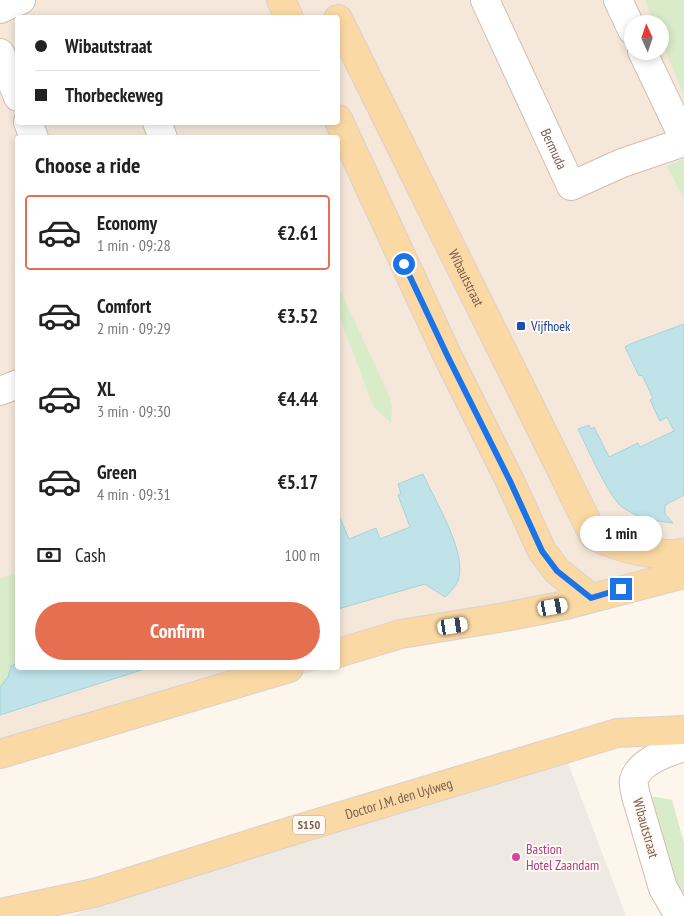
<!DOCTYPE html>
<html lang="en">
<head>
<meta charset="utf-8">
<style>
	:root { --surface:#fff; --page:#f6f6f6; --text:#222; --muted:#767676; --line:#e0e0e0; --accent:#e76f51 }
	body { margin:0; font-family:"PT Sans Narrow",sans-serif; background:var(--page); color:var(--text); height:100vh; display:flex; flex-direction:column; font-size:19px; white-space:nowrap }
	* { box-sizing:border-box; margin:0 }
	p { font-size:16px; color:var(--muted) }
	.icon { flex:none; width:28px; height:28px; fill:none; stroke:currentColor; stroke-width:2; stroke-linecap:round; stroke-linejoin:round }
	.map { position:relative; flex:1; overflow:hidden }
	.panel { position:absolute; left:15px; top:135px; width:325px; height:535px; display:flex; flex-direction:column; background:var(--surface); border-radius:5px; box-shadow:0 2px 8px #0003 }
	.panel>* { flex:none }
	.guide { position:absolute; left:15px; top:15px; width:325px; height:110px; border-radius:5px; box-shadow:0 2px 8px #0003; display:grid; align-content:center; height:110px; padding:0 20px; background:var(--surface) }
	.needle { width:32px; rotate:357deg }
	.controls { position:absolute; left:624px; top:15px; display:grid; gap:10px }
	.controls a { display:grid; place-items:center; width:45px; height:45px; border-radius:50%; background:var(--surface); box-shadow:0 2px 8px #0003; font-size:25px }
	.end { position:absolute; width:22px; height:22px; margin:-11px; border:6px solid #1a73e8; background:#fff; box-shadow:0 0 0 2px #fff }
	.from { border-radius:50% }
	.bubble { position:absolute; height:35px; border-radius:18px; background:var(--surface); box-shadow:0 2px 8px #0003; font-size:16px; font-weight:800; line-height:35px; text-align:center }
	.car { position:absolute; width:15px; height:30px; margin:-15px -8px; border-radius:6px; box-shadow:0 0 4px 1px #0007; background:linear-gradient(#fff 24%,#345 0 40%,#fff 0 76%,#345 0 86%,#fff 0) }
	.guide b { display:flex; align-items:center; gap:18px; height:48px; font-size:19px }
	.guide b+b { border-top:1px solid var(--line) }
	.guide i { width:12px; height:12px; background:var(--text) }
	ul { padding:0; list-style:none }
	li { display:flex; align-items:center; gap:15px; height:75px; margin:0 10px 8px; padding:0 10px; border:2px solid transparent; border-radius:5px }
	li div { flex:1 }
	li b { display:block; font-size:19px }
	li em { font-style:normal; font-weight:800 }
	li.on { border-color:var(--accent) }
	li>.icon { width:45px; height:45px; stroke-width:1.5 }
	h2 { padding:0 20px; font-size:22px; line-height:60px }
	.pay { display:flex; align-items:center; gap:12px; height:55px; padding:0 20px; font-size:19px }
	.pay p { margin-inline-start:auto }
	.primary-button { display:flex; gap:10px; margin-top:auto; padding:10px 20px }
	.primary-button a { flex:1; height:58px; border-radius:30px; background:var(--accent); color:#fff; font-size:20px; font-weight:800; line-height:58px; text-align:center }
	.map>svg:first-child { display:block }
	.residential { fill:#f5e8da; fill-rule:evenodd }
	.industrial { fill:#efe9e4 }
	.green { fill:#d8ecc9 }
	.water { fill:#bfe3e8; stroke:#a5d3da }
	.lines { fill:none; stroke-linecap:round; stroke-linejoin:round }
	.minor-casing { stroke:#d1beb0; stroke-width:30 }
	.major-casing { stroke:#dad1cd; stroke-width:30 }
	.minor { stroke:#fff; stroke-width:28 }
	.major { stroke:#fbd9a5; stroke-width:28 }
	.route { stroke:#1a73e8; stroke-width:6 }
	.transit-dot { fill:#1a4fb4; stroke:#fffaf3; stroke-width:2 }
	.hotel-dot { fill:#d1479c; stroke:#fffaf3; stroke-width:2 }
	.labels { text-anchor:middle; stroke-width:4; stroke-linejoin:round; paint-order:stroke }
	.shield { fill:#fffaf3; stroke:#a28b7f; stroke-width:1 }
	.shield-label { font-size:12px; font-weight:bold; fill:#7a5c4d }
	.street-label { font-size:14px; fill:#7a5c4d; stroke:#fffaf3 }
	.transit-label { font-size:14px; fill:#164399; stroke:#fffaf3; text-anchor:start }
	.hotel-label { font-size:14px; fill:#b23c85; stroke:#fffaf3; text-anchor:start }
</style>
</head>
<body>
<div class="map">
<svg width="684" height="916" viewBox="0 0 684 916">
	<rect width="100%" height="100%" fill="#fdf6ec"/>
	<path class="residential" d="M0,0H684V558L338,664V138H18V668H325L0,768ZM18,18H338V122H18ZM632,24H660V51H632Z"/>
	<path class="industrial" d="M560,742L626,916H71Z"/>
	<g class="green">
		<path d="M645,0H684V96L660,37V24H655Z"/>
		<path d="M684,159V199L667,166Z"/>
		<path d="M338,286L390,397L392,408L391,423L373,406L338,312Z"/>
		<path d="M17,572V663L11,666L8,677L0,687V579Z"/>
		<path d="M645,795L672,800L684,843V902L676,888Z"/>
	</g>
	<g class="water">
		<path d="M684,324V495L665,505V514L673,523C655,521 637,518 622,507C610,499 586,445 578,429L589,425L591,429L594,427L609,457L638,443L640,447L674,431L667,417L660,421L650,400L653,398L642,375L639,376L625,347L630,344Z"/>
		<path d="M423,474C435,501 468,553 458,581C455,587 450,593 445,597L425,584L338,609V519L340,518L349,539L376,528L380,539L410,527L398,495L401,494L398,484Z"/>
		<path d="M17,663L18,668H148L0,715V687L8,677L11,666Z"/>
	</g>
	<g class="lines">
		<defs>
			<g id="minor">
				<path id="s1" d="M485,0L571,186L622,163L684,142"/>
				<path d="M618,0L632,30"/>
				<path d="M0,9L21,0"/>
				<path d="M642,51L684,139"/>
				<path d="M0,53L18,97"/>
				<path d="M28,122L34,138"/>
				<path d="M157,122L163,138"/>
				<path d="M0,391L18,384"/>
				<path d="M679,916L663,888L636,796C635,791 633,784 634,780C639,761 668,752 684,747"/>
			</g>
			<g id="major">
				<path d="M281,0L289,18"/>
				<path id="s2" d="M338,19L594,536C622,549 652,557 684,553"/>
				<path d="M338,119L448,357L510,481L542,551L557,571L591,598"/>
				<path d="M338,653L401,634L505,617L566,605L684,574"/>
				<path d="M0,754L289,668"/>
				<path id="s3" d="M0,913L94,893L298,829L617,733L684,730"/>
			</g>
		</defs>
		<use href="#minor" class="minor-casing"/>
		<use href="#major" class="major-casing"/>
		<use href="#minor" class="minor"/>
		<use href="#major" class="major"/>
	</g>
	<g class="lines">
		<path class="route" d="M404,264L448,357L510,481L542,551L557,571L591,598L621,589"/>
	</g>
	<rect class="transit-dot" x="516" y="321" width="10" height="10" rx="2.5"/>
	<circle class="hotel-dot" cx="516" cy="857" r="5"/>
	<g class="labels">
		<rect class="shield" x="293" y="815.5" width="32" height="19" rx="4"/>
		<g class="shield-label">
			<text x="309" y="829">S150</text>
		</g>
		<g class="street-label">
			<text dy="5" stroke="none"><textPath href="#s1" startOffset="164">Bermuda</textPath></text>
			<text dy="5" stroke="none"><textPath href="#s2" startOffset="289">Wibautstraat</textPath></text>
			<text dy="5" stroke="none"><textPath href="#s3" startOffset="415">Doctor J.M. den Uylweg</textPath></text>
			<text transform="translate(646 828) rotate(74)" y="5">Wibautstraat</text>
		</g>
		<g class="transit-label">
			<text x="531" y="331">Vijfhoek</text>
		</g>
		<g class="hotel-label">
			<text x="526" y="854">Bastion<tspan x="526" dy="16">Hotel Zaandam</tspan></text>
		</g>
	</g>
</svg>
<div class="controls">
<a><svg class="needle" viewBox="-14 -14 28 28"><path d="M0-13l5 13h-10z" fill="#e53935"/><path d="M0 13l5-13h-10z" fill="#767676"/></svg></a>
</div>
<i class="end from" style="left:404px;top:264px"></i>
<i class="end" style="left:621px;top:589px"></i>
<div class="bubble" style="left:580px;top:516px;width:82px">1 min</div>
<i class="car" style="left:553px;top:607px;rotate:80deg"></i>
<i class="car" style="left:453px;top:626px;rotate:81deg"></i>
<div class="guide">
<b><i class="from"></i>Wibautstraat</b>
<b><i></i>Thorbeckeweg</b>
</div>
<section class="panel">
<h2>Choose a ride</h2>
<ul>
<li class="on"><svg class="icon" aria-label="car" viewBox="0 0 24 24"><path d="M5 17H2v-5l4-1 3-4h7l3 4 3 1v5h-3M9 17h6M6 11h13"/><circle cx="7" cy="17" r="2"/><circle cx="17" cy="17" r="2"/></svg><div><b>Economy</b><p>1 min · 09:28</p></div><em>€2.61</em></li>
<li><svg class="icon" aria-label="car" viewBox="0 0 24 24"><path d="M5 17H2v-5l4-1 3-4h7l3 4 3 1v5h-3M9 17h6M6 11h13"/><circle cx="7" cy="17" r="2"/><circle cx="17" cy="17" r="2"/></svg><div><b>Comfort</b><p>2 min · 09:29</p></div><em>€3.52</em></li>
<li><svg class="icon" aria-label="car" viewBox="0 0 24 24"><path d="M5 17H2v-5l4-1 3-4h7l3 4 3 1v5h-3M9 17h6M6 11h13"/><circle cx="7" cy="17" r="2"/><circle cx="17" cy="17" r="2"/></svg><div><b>XL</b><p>3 min · 09:30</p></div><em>€4.44</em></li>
<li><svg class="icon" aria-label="car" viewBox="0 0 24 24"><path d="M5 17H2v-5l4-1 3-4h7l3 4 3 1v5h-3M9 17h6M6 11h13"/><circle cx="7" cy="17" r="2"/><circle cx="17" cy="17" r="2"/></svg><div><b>Green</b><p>4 min · 09:31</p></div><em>€5.17</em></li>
</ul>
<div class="pay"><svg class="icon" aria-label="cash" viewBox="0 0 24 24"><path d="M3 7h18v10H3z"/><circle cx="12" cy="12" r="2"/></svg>Cash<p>100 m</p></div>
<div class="primary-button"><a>Confirm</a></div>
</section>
</div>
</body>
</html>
